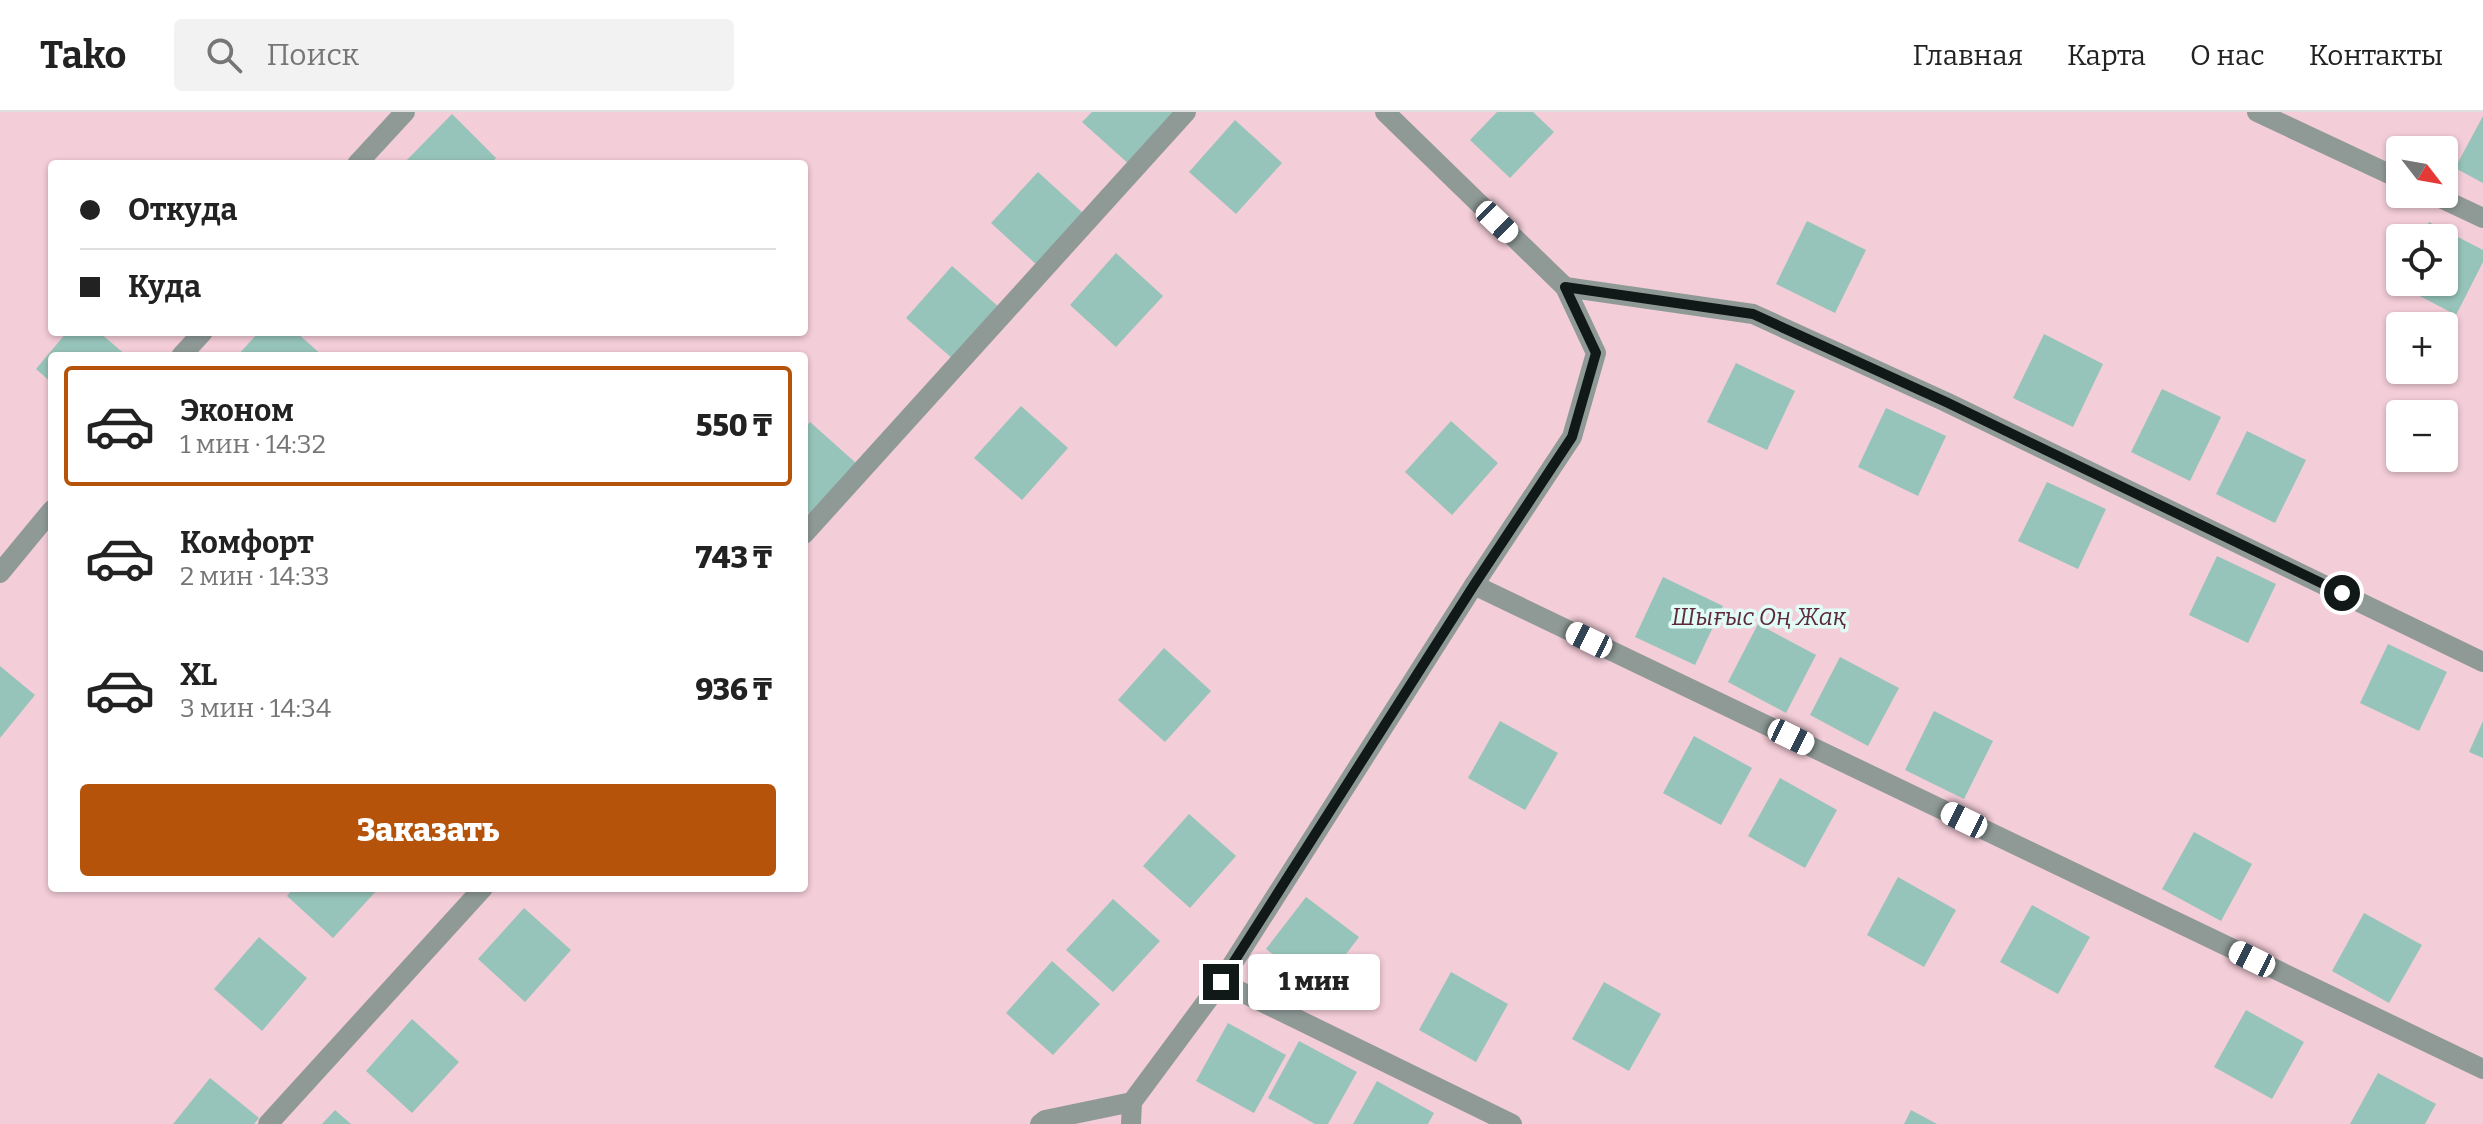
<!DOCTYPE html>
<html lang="ru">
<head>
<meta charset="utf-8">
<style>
	:root { --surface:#fff; --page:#f2f2f2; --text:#222; --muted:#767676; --line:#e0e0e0; --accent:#b45309 }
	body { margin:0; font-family:Bitter,serif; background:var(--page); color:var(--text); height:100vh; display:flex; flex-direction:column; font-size:30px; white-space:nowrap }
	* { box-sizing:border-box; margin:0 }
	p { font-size:26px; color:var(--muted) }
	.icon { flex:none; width:44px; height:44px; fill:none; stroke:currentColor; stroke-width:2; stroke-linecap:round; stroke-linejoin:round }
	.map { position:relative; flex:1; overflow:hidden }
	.sheet { position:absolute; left:48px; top:240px; width:760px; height:540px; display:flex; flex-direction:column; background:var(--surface); border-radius:8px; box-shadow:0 2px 6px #0004 }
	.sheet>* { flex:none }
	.hud { position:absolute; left:48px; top:48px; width:760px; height:176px; border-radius:8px; box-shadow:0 2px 6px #0004; display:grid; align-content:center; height:176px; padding:0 32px; background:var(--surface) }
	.needle { width:52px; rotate:121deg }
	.controls { position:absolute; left:2386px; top:24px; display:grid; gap:16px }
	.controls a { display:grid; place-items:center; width:72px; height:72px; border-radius:8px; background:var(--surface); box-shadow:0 2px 6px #0004; font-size:40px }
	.end { position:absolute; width:36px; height:36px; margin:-18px; border:10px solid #101917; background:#fff; box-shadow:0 0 0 4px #fff }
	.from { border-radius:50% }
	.bubble { position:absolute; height:56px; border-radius:8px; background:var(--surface); box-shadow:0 2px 6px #0004; font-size:26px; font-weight:800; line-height:56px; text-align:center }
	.car { position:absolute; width:24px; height:48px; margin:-24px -12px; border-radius:10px; box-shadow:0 0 6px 2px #0007; background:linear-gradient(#fff 24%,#345 0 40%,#fff 0 76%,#345 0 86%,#fff 0) }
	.hud b { display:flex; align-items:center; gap:28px; height:76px; font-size:30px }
	.hud b+b { border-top:2px solid var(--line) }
	.hud i { width:20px; height:20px; background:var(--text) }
	ul { padding:14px 0 0; list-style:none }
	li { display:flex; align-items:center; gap:24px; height:120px; margin:0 16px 12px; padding:0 16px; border:4px solid transparent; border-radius:8px }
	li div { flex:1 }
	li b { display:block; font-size:30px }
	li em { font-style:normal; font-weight:800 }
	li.active { border-color:var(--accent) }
	li>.icon { width:72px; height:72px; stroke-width:1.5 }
	.primary-button { display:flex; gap:16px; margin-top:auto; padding:16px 32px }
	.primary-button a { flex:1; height:92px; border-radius:8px; background:var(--accent); color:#fff; font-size:32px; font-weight:800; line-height:92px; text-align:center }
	header { display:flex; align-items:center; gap:48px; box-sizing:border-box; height:112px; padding:0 40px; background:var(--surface); border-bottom:2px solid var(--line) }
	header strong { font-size:38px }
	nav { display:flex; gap:44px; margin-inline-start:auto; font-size:28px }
	.search { width:560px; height:72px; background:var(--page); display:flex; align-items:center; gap:20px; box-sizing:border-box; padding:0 28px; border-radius:8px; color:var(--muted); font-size:30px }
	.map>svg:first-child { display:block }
	.green { fill:#f3cdd8; fill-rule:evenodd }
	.building { fill:#97c4ba }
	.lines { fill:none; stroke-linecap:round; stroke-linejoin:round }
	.lane { stroke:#8f9a97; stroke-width:20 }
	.street { stroke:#8f9a97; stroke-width:20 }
	.route { stroke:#101917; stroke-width:10 }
	.labels { text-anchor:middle; stroke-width:7; stroke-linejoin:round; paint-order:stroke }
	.park-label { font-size:24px; font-style:italic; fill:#5d293c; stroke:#e1fbf5 }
</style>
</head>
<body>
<header>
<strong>Tako</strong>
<div class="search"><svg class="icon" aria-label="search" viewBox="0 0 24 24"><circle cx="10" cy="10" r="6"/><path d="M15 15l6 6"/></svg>Поиск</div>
<nav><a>Главная</a><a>Карта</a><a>О нас</a><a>Контакты</a></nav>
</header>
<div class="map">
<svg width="2483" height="1012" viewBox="0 0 2483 1012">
	<rect width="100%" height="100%" fill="#d4ede8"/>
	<path class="green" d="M0,0H2483V1012H0ZM2400,38H2444V82H2400ZM52,52H804V220H52ZM2400,126H2444V170H2400ZM2400,214H2444V258H2400ZM52,244H804V776H52ZM2400,302H2444V346H2400Z"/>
	<g class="building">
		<path d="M1092,0H1177L1130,53L1082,10Z"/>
		<path d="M1497,0H1533L1554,20L1510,66L1470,28Z"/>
		<path d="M452,2L496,46L491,52H403Z"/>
		<path d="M2483,4V71L2455,56Z"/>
		<path d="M1235,8L1282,51L1236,102L1189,60Z"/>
		<path d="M1038,60L1084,102L1038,154L991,111Z"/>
		<path d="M1807,109L1866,138L1835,201L1776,172Z"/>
		<path d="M2429,110L2483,138V150L2456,203L2397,172L2399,170H2444V126H2421Z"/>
		<path d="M1116,141L1163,184L1116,235L1070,193Z"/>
		<path d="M952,154L1000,196L953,247L906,206Z"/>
		<path d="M67,220H99L127,244H52V271L36,257Z"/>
		<path d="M259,220H296L323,244H237Z"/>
		<path d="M2044,222L2103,252L2073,315L2013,286Z"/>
		<path d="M1736,251L1795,279L1767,338L1707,310Z"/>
		<path d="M2162,277L2221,305L2190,369L2131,340Z"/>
		<path d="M1021,294L1068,336L1022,388L974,346Z"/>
		<path d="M1886,296L1946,324L1918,384L1858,355Z"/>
		<path d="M1451,309L1498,351L1452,403L1405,360Z"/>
		<path d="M810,310L857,352L811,404L804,397V317Z"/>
		<path d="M2247,319L2306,348L2275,411L2216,382Z"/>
		<path d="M2047,370L2106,397L2078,457L2018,429Z"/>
		<path d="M2217,444L2276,472L2248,531L2189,503Z"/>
		<path d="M1663,465L1723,494L1695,553L1635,525Z"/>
		<path d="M1758,512L1816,543L1786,601L1728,570Z"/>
		<path d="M2388,532L2447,560L2419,619L2360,591Z"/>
		<path d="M1164,536L1211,579L1165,630L1118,588Z"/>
		<path d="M1840,545L1899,576L1868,634L1810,603Z"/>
		<path d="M0,554L35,583L0,626Z"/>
		<path d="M1934,599L1993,629L1964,687L1905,658Z"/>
		<path d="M1500,609L1558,641L1525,698L1468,666Z"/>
		<path d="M2483,609V646L2469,640Z"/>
		<path d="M1694,624L1752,656L1721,713L1663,681Z"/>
		<path d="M1780,666L1837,698L1805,756L1748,724Z"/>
		<path d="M1189,702L1236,744L1190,796L1143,754Z"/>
		<path d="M2194,720L2252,752L2221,809L2162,777Z"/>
		<path d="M1898,765L1956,798L1924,855L1867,823Z"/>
		<path d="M294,776H379L333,826L287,784Z"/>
		<path d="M1306,785L1359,825L1319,878L1266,837Z"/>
		<path d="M1113,787L1160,829L1113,880L1066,838Z"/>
		<path d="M2032,793L2090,825L2058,882L2000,850Z"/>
		<path d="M524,796L571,838L525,890L478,847Z"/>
		<path d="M2364,801L2422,833L2389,891L2332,859Z"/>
		<path d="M259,825L307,866L262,919L214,877Z"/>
		<path d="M1052,849L1100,892L1053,943L1006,901Z"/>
		<path d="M1451,860L1508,892L1476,950L1419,918Z"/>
		<path d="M1604,870L1661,902L1629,959L1572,927Z"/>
		<path d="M2246,898L2304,930L2272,987L2214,955Z"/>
		<path d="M412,907L459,950L412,1001L366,959Z"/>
		<path d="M1228,911L1286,943L1254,1001L1196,969Z"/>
		<path d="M1299,929L1357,960L1328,1012H1315L1268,986Z"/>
		<path d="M2378,961L2436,992L2425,1012H2350Z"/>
		<path d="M210,966L259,1006L254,1012H173Z"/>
		<path d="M1377,969L1434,1001L1428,1012H1353Z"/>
		<path d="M335,998L351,1012H322Z"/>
		<path d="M1911,998L1937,1012H1904Z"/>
	</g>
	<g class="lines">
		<g class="lane">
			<path d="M2257,0L2400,67"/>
			<path d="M2432,82L2483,106"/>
			<path d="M1565,175L1753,202L1946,290L2483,550"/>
			<path d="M804,422L1186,0"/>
			<path d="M1474,473L2483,957"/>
			<path d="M1221,870L1512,1012"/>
			<path d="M268,1012L483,776"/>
			<path d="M1040,1012L1045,1008L1132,990"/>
			<path d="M1131,1012L1132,990L1221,870L1474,473L1572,325L1596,241L1565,175L1385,0"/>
		</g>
		<g class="street">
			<path d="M357,52L405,0"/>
			<path d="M181,244L203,220"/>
			<path d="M0,461L52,398"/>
		</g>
	</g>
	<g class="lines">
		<path class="route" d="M1221,870L1474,473L1572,325L1596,241L1565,175L1753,202L1946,290L2342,481"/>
	</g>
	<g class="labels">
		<g class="park-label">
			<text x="1759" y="513">Шығыс Оң Жақ</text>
		</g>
	</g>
</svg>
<div class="controls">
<a><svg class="needle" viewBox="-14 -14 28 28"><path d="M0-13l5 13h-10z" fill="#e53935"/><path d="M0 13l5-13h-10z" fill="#767676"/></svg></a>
<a><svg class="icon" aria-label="locate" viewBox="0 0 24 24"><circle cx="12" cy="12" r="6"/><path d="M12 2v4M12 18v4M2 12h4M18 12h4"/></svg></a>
<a>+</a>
<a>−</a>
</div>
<i class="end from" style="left:2342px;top:481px"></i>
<i class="end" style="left:1221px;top:870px"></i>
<div class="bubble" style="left:1248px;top:842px;width:132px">1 мин</div>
<i class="car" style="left:1497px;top:110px;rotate:134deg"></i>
<i class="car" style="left:1589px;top:528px;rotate:296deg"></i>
<i class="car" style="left:1791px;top:625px;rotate:116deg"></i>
<i class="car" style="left:1964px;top:708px;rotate:296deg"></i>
<i class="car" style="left:2252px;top:847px;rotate:296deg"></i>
<div class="hud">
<b><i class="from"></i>Откуда</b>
<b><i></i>Куда</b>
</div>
<section class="sheet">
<ul>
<li class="active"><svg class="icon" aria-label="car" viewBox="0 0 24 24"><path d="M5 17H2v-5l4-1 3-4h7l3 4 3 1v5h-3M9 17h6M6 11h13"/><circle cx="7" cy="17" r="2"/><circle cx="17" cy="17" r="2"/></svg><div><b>Эконом</b><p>1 мин · 14:32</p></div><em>550 ₸</em></li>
<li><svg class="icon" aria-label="car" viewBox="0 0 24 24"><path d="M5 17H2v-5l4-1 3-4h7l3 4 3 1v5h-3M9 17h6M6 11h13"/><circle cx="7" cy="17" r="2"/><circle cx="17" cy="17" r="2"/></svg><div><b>Комфорт</b><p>2 мин · 14:33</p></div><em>743 ₸</em></li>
<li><svg class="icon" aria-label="car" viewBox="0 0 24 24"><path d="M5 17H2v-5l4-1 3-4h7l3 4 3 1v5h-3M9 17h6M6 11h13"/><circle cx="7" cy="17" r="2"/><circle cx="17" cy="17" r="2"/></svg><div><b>XL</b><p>3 мин · 14:34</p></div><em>936 ₸</em></li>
</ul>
<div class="primary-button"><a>Заказать</a></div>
</section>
</div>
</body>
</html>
